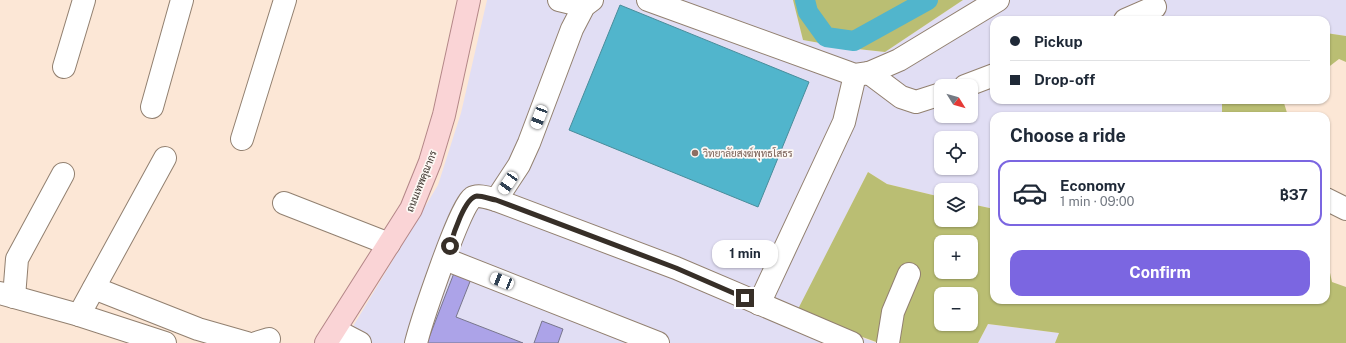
<!DOCTYPE html>
<html lang="en">
<head>
<meta charset="utf-8">
<style>
	:root { --surface:#fff; --page:#f2f2f3; --text:#1f2937; --muted:#747a83; --line:#e0e1e3; --accent:#7b66e1 }
	body { margin:0; font-family:"Public Sans",Sarabun,sans-serif; background:var(--page); color:var(--text); height:100vh; display:flex; flex-direction:column; font-size:15px; white-space:nowrap }
	* { box-sizing:border-box; margin:0 }
	p { font-size:13px; color:var(--muted) }
	.icon { flex:none; width:22px; height:22px; fill:none; stroke:currentColor; stroke-width:2; stroke-linecap:round; stroke-linejoin:round }
	.map { position:relative; flex:1; overflow:hidden }
	.drawer { position:absolute; left:990px; top:112px; width:340px; height:192px; display:flex; flex-direction:column; background:var(--surface); border-radius:12px; box-shadow:0 1px 3px #0004 }
	.drawer>* { flex:none }
	.hud { position:absolute; left:990px; top:16px; width:340px; height:88px; border-radius:12px; box-shadow:0 1px 3px #0004; display:grid; align-content:center; height:88px; padding:0 20px; background:var(--surface) }
	.needle { width:26px; rotate:127deg }
	.buttons { position:absolute; left:934px; top:79px; display:grid; gap:8px }
	.buttons a { display:grid; place-items:center; width:44px; height:44px; border-radius:8px; background:var(--surface); box-shadow:0 1px 3px #0004; font-size:20px }
	.end { position:absolute; width:18px; height:18px; margin:-9px; border:5px solid #372f28; background:#fff; box-shadow:0 0 0 2px #fff }
	.from { border-radius:50% }
	.bubble { position:absolute; height:28px; border-radius:12px; background:var(--surface); box-shadow:0 1px 3px #0004; font-size:13px; font-weight:700; line-height:28px; text-align:center }
	.car { position:absolute; width:12px; height:24px; margin:-12px -6px; border-radius:5px; box-shadow:0 0 3px 1px #0007; background:linear-gradient(#fff 24%,#345 0 40%,#fff 0 76%,#345 0 86%,#fff 0) }
	.hud b { display:flex; align-items:center; gap:14px; height:38px; font-size:15px }
	.hud b+b { border-top:1px solid var(--line) }
	.hud i { width:10px; height:10px; background:var(--text) }
	ul { padding:0; list-style:none }
	li { display:flex; align-items:center; gap:12px; height:66px; margin:0 8px 6px; padding:0 12px; border:2px solid transparent; border-radius:12px }
	li div { flex:1 }
	li b { display:block; font-size:15px }
	li em { font-style:normal; font-weight:700 }
	li.selected { border-color:var(--accent) }
	li>.icon { width:36px; height:36px; stroke-width:1.5 }
	h2 { padding:0 20px; font-size:18px; line-height:48px }
	.cta { display:flex; gap:8px; margin-top:auto; padding:8px 20px }
	.cta a { flex:1; height:46px; border-radius:12px; background:var(--accent); color:#fff; font-size:16px; font-weight:700; line-height:46px; text-align:center }
	.map>svg:first-child { display:block }
	.education { fill:#e1def4; fill-rule:evenodd }
	.green { fill:#babe73; fill-rule:evenodd }
	.water { fill:#51b5cc; stroke:#498d9b }
	.lines { fill:none; stroke-linecap:round; stroke-linejoin:round }
	.canal { stroke:#51b5cc; stroke-width:20 }
	.building { fill:#aca3e8; stroke:#78768c }
	.minor-casing { stroke:#928070; stroke-width:24 }
	.major-casing { stroke:#b48788; stroke-width:24 }
	.minor { stroke:#fff; stroke-width:22 }
	.major { stroke:#fad4d6; stroke-width:22 }
	.route { stroke:#372f28; stroke-width:5 }
	.education-dot { fill:#8d6e63; stroke:#fcf8f4; stroke-width:1.5 }
	.labels { text-anchor:middle; stroke-width:3.5; stroke-linejoin:round; paint-order:stroke }
	.education-label { font-size:10px; fill:#785e54; stroke:#fcf8f4; text-anchor:start }
	.street-label { font-size:10px; fill:#372f28; stroke:#fcf8f4 }
</style>
</head>
<body>
<div class="map">
<svg width="1346" height="343" viewBox="0 0 1346 343">
	<rect width="100%" height="100%" fill="#fce7d6"/>
	<g class="education">
		<path d="M487,0H793L803,40L848,48L885,52L963,0H1346V36L1326,33V20H1241L1222,17V20H994V100H1222V116H994V209L971,204V190H941V197L887,184L868,172L796,314L877,343H343L438,185L461,113ZM941,86H971V116H941ZM941,138H971V168H941Z"/>
		<path d="M988,324L1059,333L1055,343H978Z"/>
	</g>
	<g class="green">
		<path d="M793,0H963L885,52L848,48L803,40Z"/>
		<path d="M1326,33L1346,36V62L1339,59L1326,69Z"/>
		<path d="M1222,100H1288L1284,103L1288,116H1222Z"/>
		<path d="M868,172L887,184L941,197V220H971V204L994,209V300H1326V254L1332,282L1346,287V343H1055L1059,333L988,324L978,343H879L796,313ZM941,242H971V272H941ZM941,294H971V324H941Z"/>
	</g>
	<path class="water" d="M620,5L809,82L758,207L569,130Z"/>
	<g class="lines">
		<path class="canal" d="M805,0L808,12L826,37L854,41L928,0"/>
	</g>
	<g class="building">
		<path d="M454,273L471,279L456,317L523,343H427Z"/>
		<path d="M542,321L563,329L558,343H534Z"/>
	</g>
	<g class="lines">
		<defs>
			<g id="minor">
				<path d="M559,0L584,6"/>
				<path d="M648,0L855,75L869,73L899,60L998,0"/>
				<path d="M1125,20L1155,7"/>
				<path d="M64,67L84,0"/>
				<path d="M869,73L901,97L916,102L941,94"/>
				<path d="M965,86L994,75"/>
				<path d="M152,107L182,0"/>
				<path d="M242,139L285,0"/>
				<path d="M1326,199L1346,209"/>
				<path d="M496,200L676,268L852,343"/>
				<path d="M284,203L389,244"/>
				<path d="M445,259L658,343"/>
				<path d="M94,288L198,329L247,343"/>
				<path d="M0,293L79,315L165,343"/>
				<path d="M14,297L17,259L63,174"/>
				<path d="M759,304L844,122L855,75"/>
				<path d="M79,315L165,158"/>
				<path d="M335,330L360,343"/>
				<path d="M256,343L269,339"/>
				<path d="M416,343C421,323 460,205 472,198C478,194 489,198 496,200L519,165L529,143L572,29L584,6L592,0"/>
				<path d="M888,343L893,312L909,274"/>
			</g>
			<path id="major" d="M326,343L411,209L430,162L444,115L469,0"/>
		</defs>
		<use href="#minor" class="minor-casing"/>
		<use href="#major" class="major-casing"/>
		<use href="#minor" class="minor"/>
		<use href="#major" class="major"/>
	</g>
	<g class="lines">
		<path class="route" d="M450,246C453,235 465,197 477,196C483,196 490,199 496,200L676,268L745,298"/>
	</g>
	<circle class="education-dot" cx="695" cy="153" r="4"/>
	<g class="labels">
		<g class="education-label">
			<text x="703" y="157">วิทยาลัยสงฆ์พุทธโสธร</text>
		</g>
		<g class="street-label">
			<text transform="translate(421 181) rotate(-68)" y="4">ถนนเทพคุณากร</text>
		</g>
	</g>
</svg>
<div class="buttons">
<a><svg class="needle" viewBox="-14 -14 28 28"><path d="M0-13l5 13h-10z" fill="#e53935"/><path d="M0 13l5-13h-10z" fill="#747a83"/></svg></a>
<a><svg class="icon" aria-label="locate" viewBox="0 0 24 24"><circle cx="12" cy="12" r="6"/><path d="M12 2v4M12 18v4M2 12h4M18 12h4"/></svg></a>
<a><svg class="icon" aria-label="layers" viewBox="0 0 24 24"><path d="M12 4l9 5-9 5-9-5zM3 14l9 5 9-5"/></svg></a>
<a>+</a>
<a>−</a>
</div>
<i class="end from" style="left:450px;top:246px"></i>
<i class="end" style="left:745px;top:298px"></i>
<div class="bubble" style="left:712px;top:240px;width:66px">1 min</div>
<i class="car" style="left:539px;top:117px;rotate:201deg"></i>
<i class="car" style="left:508px;top:183px;rotate:214deg"></i>
<i class="car" style="left:502px;top:281px;rotate:292deg"></i>
<div class="hud">
<b><i class="from"></i>Pickup</b>
<b><i></i>Drop-off</b>
</div>
<section class="drawer">
<h2>Choose a ride</h2>
<ul>
<li class="selected"><svg class="icon" aria-label="car" viewBox="0 0 24 24"><path d="M5 17H2v-5l4-1 3-4h7l3 4 3 1v5h-3M9 17h6M6 11h13"/><circle cx="7" cy="17" r="2"/><circle cx="17" cy="17" r="2"/></svg><div><b>Economy</b><p>1 min · 09:00</p></div><em>฿37</em></li>
</ul>
<div class="cta"><a>Confirm</a></div>
</section>
</div>
</body>
</html>
